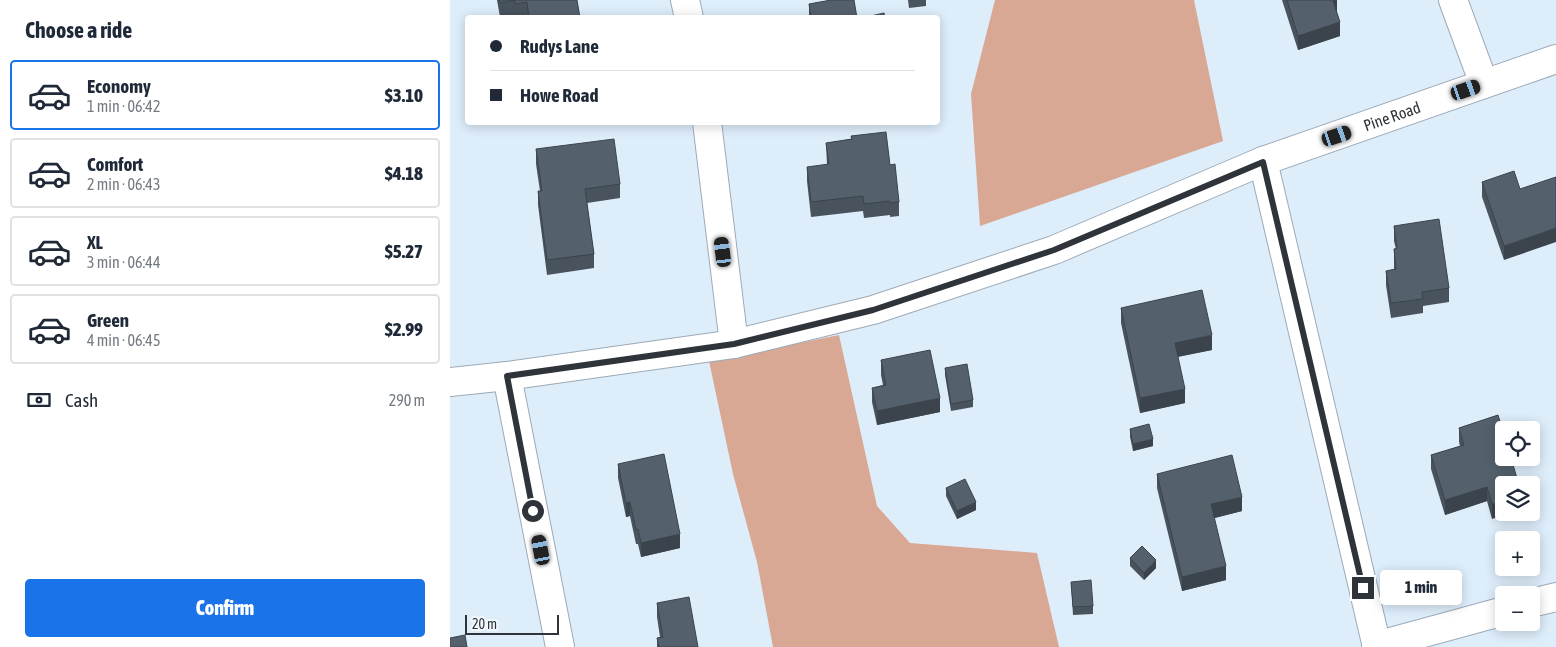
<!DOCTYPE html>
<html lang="en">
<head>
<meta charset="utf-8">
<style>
	:root { --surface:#fff; --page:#f2f2f3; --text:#1f2937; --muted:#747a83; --line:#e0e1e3; --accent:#1a73e8 }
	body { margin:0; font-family:"Asap Condensed",sans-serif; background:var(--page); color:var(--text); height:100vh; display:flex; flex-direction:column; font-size:19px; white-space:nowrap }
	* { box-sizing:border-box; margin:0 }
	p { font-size:16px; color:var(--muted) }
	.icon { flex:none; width:28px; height:28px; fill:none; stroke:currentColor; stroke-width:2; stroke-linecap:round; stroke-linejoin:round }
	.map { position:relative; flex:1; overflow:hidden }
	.sheet { display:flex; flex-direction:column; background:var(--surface); width:450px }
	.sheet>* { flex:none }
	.hud { position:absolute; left:15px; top:15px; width:475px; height:110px; border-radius:5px; box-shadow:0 2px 12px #0003; display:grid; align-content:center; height:110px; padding:0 25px; background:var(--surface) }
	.tools { position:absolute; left:1045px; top:421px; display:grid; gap:10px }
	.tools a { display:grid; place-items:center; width:45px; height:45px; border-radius:5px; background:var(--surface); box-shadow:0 2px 12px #0003; font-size:25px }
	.scale { position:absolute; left:15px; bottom:12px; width:94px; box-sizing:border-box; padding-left:5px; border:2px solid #2e3439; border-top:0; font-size:14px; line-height:18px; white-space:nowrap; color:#2e3439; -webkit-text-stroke:4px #f2f8fe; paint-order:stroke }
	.end { position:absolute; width:22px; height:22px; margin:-11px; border:6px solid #2e3439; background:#fff; box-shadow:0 0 0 2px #fff }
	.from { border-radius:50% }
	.bubble { position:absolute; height:35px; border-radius:5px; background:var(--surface); box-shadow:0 2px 12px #0003; font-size:16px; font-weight:800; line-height:35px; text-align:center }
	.car { position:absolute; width:15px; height:30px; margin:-15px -8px; border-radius:6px; box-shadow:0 0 4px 1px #0007; background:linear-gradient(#222 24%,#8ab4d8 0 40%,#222 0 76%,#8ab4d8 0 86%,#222 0) }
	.hud b { display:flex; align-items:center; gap:18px; height:48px; font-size:19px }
	.hud b+b { border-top:1px solid var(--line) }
	.hud i { width:12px; height:12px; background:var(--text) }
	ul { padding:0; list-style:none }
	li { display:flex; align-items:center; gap:15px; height:70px; margin:0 10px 8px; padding:0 15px; border:2px solid var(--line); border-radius:5px }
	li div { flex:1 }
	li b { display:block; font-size:19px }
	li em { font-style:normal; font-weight:800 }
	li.on { border-color:var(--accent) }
	li>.icon { width:45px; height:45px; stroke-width:1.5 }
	h2 { padding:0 25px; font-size:22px; line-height:60px }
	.pay { display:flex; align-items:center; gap:12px; height:55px; padding:0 25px; font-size:19px }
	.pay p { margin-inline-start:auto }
	.button { display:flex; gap:10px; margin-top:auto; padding:10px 25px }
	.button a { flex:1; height:58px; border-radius:5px; background:var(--accent); color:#fff; font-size:20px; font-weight:800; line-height:58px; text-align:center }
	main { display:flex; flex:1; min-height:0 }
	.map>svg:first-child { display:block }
	.forest { fill:#d8a895 }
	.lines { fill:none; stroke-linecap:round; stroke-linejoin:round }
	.street-casing { stroke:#9caab8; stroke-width:30 }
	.street { stroke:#fff; stroke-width:28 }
	.wall { fill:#48535e }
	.shaded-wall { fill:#3b444c }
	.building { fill:#54616d; stroke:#3b444c }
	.route { stroke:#2e3439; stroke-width:6 }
	.labels { text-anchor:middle; stroke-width:5; stroke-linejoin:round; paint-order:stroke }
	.street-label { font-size:16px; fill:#2e3439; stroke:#f2f8fe }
</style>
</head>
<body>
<main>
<section class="sheet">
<h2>Choose a ride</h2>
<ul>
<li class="on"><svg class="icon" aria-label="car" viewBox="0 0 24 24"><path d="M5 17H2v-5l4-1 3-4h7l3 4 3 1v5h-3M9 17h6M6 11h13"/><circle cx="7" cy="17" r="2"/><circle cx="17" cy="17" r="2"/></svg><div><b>Economy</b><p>1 min · 06:42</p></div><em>$3.10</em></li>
<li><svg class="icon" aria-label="car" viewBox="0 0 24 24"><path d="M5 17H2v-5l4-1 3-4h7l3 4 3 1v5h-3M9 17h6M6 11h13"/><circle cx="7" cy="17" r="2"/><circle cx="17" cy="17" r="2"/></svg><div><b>Comfort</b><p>2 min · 06:43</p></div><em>$4.18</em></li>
<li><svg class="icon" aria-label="car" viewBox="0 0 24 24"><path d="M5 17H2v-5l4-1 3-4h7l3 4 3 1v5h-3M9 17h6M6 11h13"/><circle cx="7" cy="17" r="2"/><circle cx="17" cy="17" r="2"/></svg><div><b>XL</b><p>3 min · 06:44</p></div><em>$5.27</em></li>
<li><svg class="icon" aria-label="car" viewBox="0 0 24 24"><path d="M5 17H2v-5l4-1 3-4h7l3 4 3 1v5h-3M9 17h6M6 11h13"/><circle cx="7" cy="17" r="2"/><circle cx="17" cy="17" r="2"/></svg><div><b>Green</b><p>4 min · 06:45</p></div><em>$2.99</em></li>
</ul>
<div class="pay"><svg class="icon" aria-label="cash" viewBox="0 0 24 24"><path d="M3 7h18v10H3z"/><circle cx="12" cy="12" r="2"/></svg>Cash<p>290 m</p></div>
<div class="button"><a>Confirm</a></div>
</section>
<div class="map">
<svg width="1106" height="647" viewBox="0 0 1106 647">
	<rect width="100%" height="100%" fill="#ddedfa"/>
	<g class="forest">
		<path d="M545,0H744L773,141L530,226L521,94Z"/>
		<path d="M389,335L427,506L460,543L587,553L609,647H323L307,562L283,474L259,361Z"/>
	</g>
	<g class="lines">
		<defs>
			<g id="street">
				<path d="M235,0L239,18"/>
				<path d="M1003,0L1034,84"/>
				<path d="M257,122L284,344"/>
				<path d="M813,161L927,647"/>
				<path d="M57,376L110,647"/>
				<path id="s1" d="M0,382L57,376L284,344L423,310L604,250L813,161L1106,59"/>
				<path d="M1081,603L1106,597"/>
				<path d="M926,646L1054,611"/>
			</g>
		</defs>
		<use href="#street" class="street-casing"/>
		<use href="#street" class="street"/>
	</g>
	<g class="wall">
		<path d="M47,0H127L130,18H77V16L65,18V15L50,17Z"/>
		<path d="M458,0H476V6L459,8Z"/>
		<path d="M832,0H887V13L890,36L848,50Z"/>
		<path d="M359,4L407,18H359Z"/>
		<path d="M401,136L440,165L449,202V216L440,217V215L414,218L413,211L361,217L357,181V167L377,165L376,143L401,139Z"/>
		<path d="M86,149L170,184V198L137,203L144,254V268L97,275L88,205V191H90L86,164Z"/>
		<path d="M1032,182L1070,189L1054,260L1032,197Z"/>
		<path d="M944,226L999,288V302L973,306V313L941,318L936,285V271L944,269V249H946L944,241Z"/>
		<path d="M671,308L762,350L728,357L735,403L690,413L671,323Z"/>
		<path d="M431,360L490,412L427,425L422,402V388L433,385L431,375Z"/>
		<path d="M495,368L523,400V407L501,411L495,375Z"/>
		<path d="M1048,415L1042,519L1037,501L995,515L981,469V455L1010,446L1009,442V428Z"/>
		<path d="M680,429L703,446L683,451L680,437Z"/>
		<path d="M168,464L230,548L191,557L188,544H186L180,516L176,517L168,478Z"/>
		<path d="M707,474L792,511L764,518L776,580L732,591L707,488Z"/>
		<path d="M496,488L526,510L507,519L496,496Z"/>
		<path d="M680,558L706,568L694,580L680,566Z"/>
		<path d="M621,582L643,606V614L623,615Z"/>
		<path d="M207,603L248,647H207V638L210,637L207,617Z"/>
	</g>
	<g class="shaded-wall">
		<path d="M887,0V14L883,1Z"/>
		<path d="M890,22V36L848,50V36Z"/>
		<path d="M1106,228V242L1054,260V246Z"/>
		<path d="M762,335V350L725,357V343Z"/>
		<path d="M735,389V403L690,413V398Z"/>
		<path d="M490,398V412L427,425V411Z"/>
		<path d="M703,439V446L683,451V444Z"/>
		<path d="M1037,487V501L995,515V500Z"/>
		<path d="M792,497V511L761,519V504Z"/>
		<path d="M1054,501V512H1062L1042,519V504Z"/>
		<path d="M180,502V516L176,517V503Z"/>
		<path d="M526,502V510L507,519V511Z"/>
		<path d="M230,534V548L191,557V543Z"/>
		<path d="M706,560V568L694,580V573Z"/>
		<path d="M776,566V580L732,591V577Z"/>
	</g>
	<g class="building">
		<path d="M49,0H127L130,18H79L77,2L65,4V0L50,3Z"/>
		<path d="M381,0H404L407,18H361L359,4Z"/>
		<path d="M837,0H886L883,1L890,22L848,36Z"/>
		<path d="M434,13L435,18H412Z"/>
		<path d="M436,132L440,165L445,164L449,202L440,203V201L414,204L413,196L361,202L357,167L379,164L376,143L402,139L401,136Z"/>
		<path d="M164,139L170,184L135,189L144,254L97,260L88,191H92L86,149Z"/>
		<path d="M1064,171L1070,189L1106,177V228L1054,246L1032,182Z"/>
		<path d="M989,219L999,288L972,292L973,299L941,303L936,271L946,269L944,249L947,248L944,226Z"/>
		<path d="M752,290L762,335L725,343L735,389L690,398L671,308Z"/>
		<path d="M480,350L490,398L427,411L422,388L436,385L431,360Z"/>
		<path d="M517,364L523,400L501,404L495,368Z"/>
		<path d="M1048,415L1054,434V458H1061L1069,485H1054V501L1042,504L1037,487L995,500L981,455L1014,445L1009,428Z"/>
		<path d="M699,424L703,439L683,444L680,429Z"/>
		<path d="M214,454L230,534L191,543L188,529L186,530L180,502L176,503L168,464Z"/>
		<path d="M782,455L792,497L761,504L776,566L732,577L707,474Z"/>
		<path d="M515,479L526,502L507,511L496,488Z"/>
		<path d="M692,546L706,560L694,573L680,558Z"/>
		<path d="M641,580L643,606L623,607L621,582Z"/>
		<path d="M239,597L248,647H209L207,638L213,637L207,603Z"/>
		<path d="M15,635L17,647H0V638Z"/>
	</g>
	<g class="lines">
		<path class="route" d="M83,511L57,376L284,344L423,310L604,250L813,162L913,588"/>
	</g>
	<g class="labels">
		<g class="street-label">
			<text dy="6" stroke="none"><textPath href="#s1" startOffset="984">Pine Road</textPath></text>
		</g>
	</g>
</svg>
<div class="tools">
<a><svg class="icon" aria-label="locate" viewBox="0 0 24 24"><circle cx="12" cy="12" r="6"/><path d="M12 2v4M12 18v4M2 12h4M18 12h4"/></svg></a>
<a><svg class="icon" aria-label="layers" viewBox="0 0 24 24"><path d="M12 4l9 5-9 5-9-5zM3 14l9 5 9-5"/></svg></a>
<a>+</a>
<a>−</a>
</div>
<div class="scale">20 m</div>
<i class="end from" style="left:83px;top:511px"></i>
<i class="end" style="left:913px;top:588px"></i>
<div class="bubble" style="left:930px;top:570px;width:82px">1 min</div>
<i class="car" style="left:1016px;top:90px;rotate:71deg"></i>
<i class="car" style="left:887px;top:136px;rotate:71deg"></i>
<i class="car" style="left:273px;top:252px;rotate:353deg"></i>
<i class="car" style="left:91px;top:550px;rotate:349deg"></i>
<div class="hud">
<b><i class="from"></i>Rudys Lane</b>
<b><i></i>Howe Road</b>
</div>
</div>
</main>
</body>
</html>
